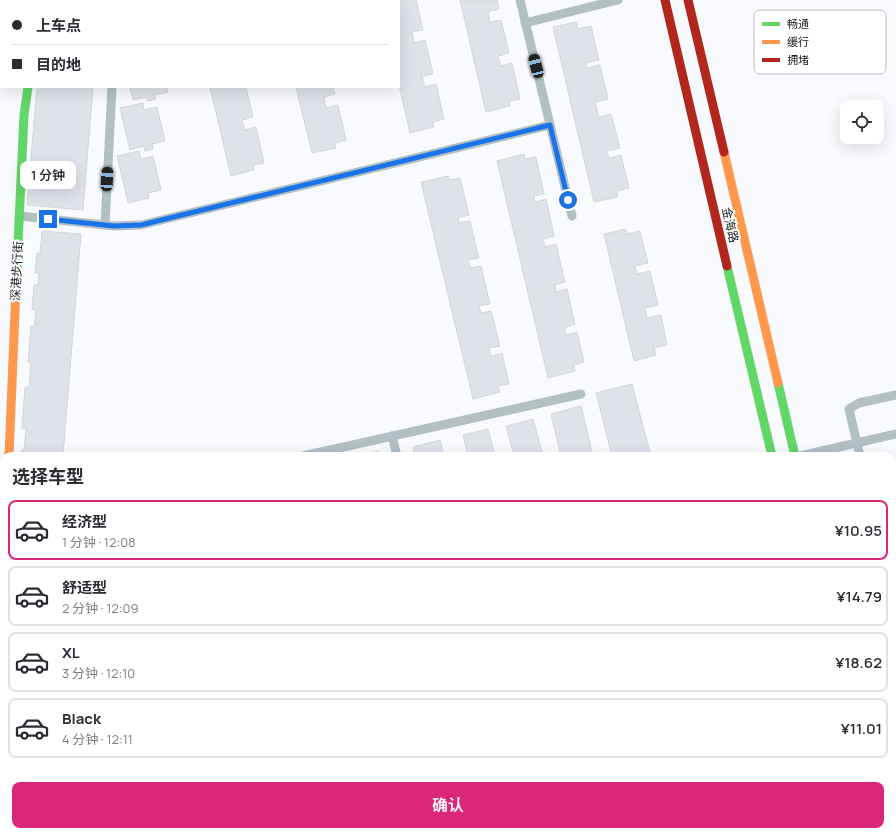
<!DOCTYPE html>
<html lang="zh">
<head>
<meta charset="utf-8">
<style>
	:root { --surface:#fff; --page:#f7f7f7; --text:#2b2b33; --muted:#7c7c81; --line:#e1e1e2; --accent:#db2777 }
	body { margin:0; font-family:Manrope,"Noto Sans SC",sans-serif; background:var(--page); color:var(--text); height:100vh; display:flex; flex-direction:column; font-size:15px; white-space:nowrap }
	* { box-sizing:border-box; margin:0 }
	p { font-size:13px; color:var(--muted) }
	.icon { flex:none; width:22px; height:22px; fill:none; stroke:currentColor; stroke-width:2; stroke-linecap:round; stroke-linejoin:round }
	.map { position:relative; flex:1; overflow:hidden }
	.details { position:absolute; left:0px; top:452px; width:896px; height:384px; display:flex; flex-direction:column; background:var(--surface); border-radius:12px 12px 0 0; box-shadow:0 4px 16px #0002 }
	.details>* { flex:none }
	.guide { position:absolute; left:0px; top:0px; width:400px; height:88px; box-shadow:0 4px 16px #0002; display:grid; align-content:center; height:88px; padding:0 12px; background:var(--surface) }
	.tools { position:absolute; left:840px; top:100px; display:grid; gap:8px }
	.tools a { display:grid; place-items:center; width:44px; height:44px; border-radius:8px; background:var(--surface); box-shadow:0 4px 16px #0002; font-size:20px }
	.end { position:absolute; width:18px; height:18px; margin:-9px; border:5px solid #1a73e8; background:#fff; box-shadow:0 0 0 2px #fff }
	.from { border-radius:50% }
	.bubble { position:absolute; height:28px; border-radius:8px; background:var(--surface); box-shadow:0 4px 16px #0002; font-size:13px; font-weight:600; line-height:28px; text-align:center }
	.car { position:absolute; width:12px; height:24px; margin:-12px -6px; border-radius:5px; box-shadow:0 0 3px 1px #0007; background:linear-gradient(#222 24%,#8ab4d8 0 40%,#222 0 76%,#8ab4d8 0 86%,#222 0) }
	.guide b { display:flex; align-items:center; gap:14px; height:38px; font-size:15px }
	.guide b+b { border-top:1px solid var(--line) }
	.guide i { width:10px; height:10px; background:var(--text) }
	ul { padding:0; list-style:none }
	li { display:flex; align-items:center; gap:12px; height:60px; margin:0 8px 6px; padding:0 4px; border:2px solid var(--line); border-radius:8px }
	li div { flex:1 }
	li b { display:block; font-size:15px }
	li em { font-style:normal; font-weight:600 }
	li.selected { border-color:var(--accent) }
	li>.icon { width:36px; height:36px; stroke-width:1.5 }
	h2 { padding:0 12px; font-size:18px; line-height:48px }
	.button { display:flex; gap:8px; margin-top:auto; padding:8px 12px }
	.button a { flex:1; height:46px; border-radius:8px; background:var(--accent); color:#fff; font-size:16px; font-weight:600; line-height:46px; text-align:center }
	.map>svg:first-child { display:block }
	.building { fill:#dfe2e9; stroke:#d4d6d9 }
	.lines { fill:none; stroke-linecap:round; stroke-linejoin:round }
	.lane { stroke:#b2c0c4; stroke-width:9 }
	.street { stroke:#b2c0c4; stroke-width:19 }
	.fast { stroke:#63d668; stroke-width:9 }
	.slow { stroke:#ff974d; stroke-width:9 }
	.jam { stroke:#b3261e; stroke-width:9 }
	.route { stroke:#1a73e8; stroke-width:5 }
	.labels { text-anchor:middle; stroke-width:4; stroke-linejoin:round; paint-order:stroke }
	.street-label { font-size:12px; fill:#202225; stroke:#fff }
	.key { fill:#fff; stroke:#bcbdbe; stroke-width:1 }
	.key-label { font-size:11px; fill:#202225 }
</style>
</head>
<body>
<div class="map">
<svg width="896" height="836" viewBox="0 0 896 836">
	<rect width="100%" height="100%" fill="#f8fafd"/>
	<g class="building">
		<path d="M50,0H100L50,1Z"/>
		<rect x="138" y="0" width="25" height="1"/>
		<rect x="189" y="0" width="37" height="1"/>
		<path d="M276,0H312L313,1H276Z"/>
		<path d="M379,0H416L423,30L412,32L414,43L425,40L433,74L422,76L425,87L436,84L444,119L433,122L434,127L410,133L399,85V1Z"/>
		<path d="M460,0H497L499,9L488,12L490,22L501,20L509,53L498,56L501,66L512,63L520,99L509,101L510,106L486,112Z"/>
		<path d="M576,22L578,29L591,26L599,60L586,63L587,68L600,65L608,99L595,102L599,117L611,114L620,148L607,151L609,158L621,155L629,188L617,191L618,197L594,202L553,27Z"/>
		<path d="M37,87H93L83,210L27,205Z"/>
		<path d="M130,87H167L168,92L155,95L156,99L148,101L147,97L133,100Z"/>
		<path d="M210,87H246L253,117L242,120L245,130L256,127L264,163L253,165L254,170L231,176Z"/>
		<path d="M296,87H333L335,94L324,97L326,108L338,105L346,140L335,143L336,148L312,153Z"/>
		<path d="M143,103L144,110L157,107L165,141L152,144L153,149L145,151L144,146L130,150L120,108Z"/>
		<path d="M139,151L141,159L153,156L161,190L148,193L149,198L128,203L117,156Z"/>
		<path d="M524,154L525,159L536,157L544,194L534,196L535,202L546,199L554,236L543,239L545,247L556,244L565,282L555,285L556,292L567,289L575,324L565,327L566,335L577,332L584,362L574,365L575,371L548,378L497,161Z"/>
		<path d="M448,176L449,180L460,178L469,215L458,218L459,223L470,221L479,258L468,260L470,268L481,266L490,304L479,306L481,313L491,311L500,346L489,348L491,356L502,353L509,384L498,386L500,392L473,399L421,182Z"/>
		<path d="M626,229L627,234L640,231L648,263L635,266L637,274L650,271L658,305L645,308L647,318L661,315L667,345L654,348L656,355L634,361L604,234Z"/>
		<path d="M42,231L81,234L63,456H20L21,450H24L26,429L22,428L25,387H29L31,363L28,362L31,326L34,327L36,310L32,309L34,285H38L39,273H35L37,253L40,254Z"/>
		<path d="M632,384L651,456H612L596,393Z"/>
		<path d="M581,406L593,456H561L551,414Z"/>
		<path d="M533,419L543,456H514L506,426Z"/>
		<path d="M488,429L495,456H468L463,435Z"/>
		<path d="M440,440L444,456H415L413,447Z"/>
		<path d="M378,451L379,456H358Z"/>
		<path d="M516,832H541L542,836H517Z"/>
		<path d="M590,832H621L622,836H591Z"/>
		<path d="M658,832H685L686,836H659Z"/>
		<path d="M763,832H783L784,836H764Z"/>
	</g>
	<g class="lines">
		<g class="lane">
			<path d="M520,0L572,216"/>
			<path d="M116,1V0"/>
			<path d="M525,23L618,0"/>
			<path d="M20,216L114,226L141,225L550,125"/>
			<path d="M105,225L112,87"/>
			<path d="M392,436L397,456"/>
			<path d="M303,456L581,394"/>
			<path d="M800,456L896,434"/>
			<path d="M860,456L849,409L859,403L896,395"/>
			<path d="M892,483L896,482"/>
			<path d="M892,793L896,792"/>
			<path d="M490,832L491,836"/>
			<path d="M742,832L743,836"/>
		</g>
		<g class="street">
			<path d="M38,1V0"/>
			<path d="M892,680L896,679"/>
			<path d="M0,808L4,807"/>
			<path d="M67,832L68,836"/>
			<path d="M323,832L324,836"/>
		</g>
		<g class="fast">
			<path d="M727,266L772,456"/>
			<path d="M16,287L24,115L28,87"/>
			<path d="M778,383L795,456"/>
			<path d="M861,832L862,836"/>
		</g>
		<g class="slow">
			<path d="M724,152L778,383"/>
			<path d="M9,456L16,287"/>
			<path d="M884,832L885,836"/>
		</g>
		<g class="jam">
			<path d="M665,0L727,266"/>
			<path d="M688,0L724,152"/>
		</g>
	</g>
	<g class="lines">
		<path class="route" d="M48,219L114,226L141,225L550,125L568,200"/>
	</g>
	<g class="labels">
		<g class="street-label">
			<text transform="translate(730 225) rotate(77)" y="4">金海路</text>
			<text transform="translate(17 271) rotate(-87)" y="4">深港步行街</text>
		</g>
	</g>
	<rect x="754" y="10" width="132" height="64" rx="6" class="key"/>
	<rect x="762" y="22" width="18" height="4" fill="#63d668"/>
	<rect x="762" y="40" width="18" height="4" fill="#ff974d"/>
	<rect x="762" y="58" width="18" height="4" fill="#b3261e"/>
	<g class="key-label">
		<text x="787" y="28">畅通</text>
		<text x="787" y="46">缓行</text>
		<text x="787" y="64">拥堵</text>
	</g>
</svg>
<div class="tools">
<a><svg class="icon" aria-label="locate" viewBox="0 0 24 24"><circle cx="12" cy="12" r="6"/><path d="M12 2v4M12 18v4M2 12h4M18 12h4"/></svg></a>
</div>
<i class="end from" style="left:568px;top:200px"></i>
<i class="end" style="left:48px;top:219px"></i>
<div class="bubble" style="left:20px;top:161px;width:56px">1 分钟</div>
<i class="car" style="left:536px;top:66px;rotate:346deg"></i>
<i class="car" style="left:107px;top:179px;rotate:3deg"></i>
<div class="guide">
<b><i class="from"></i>上车点</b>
<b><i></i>目的地</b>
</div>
<section class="details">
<h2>选择车型</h2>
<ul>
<li class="selected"><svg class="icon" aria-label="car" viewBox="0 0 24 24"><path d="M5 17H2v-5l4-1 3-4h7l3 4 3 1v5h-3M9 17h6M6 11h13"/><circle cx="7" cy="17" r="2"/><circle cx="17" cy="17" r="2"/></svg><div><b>经济型</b><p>1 分钟 · 12:08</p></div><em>¥10.95</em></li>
<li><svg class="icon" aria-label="car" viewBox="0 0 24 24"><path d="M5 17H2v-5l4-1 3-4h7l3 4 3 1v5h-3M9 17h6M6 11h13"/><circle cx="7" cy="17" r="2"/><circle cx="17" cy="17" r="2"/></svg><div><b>舒适型</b><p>2 分钟 · 12:09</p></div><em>¥14.79</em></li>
<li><svg class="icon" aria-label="car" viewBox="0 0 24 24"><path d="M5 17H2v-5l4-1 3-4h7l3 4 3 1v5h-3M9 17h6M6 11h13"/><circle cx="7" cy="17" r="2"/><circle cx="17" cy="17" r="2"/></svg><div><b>XL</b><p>3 分钟 · 12:10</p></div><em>¥18.62</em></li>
<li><svg class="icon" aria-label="car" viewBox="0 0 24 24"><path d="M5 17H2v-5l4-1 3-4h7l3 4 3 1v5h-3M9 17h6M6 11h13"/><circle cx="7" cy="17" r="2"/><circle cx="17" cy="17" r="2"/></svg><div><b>Black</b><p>4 分钟 · 12:11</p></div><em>¥11.01</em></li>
</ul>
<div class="button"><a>确认</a></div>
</section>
</div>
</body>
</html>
